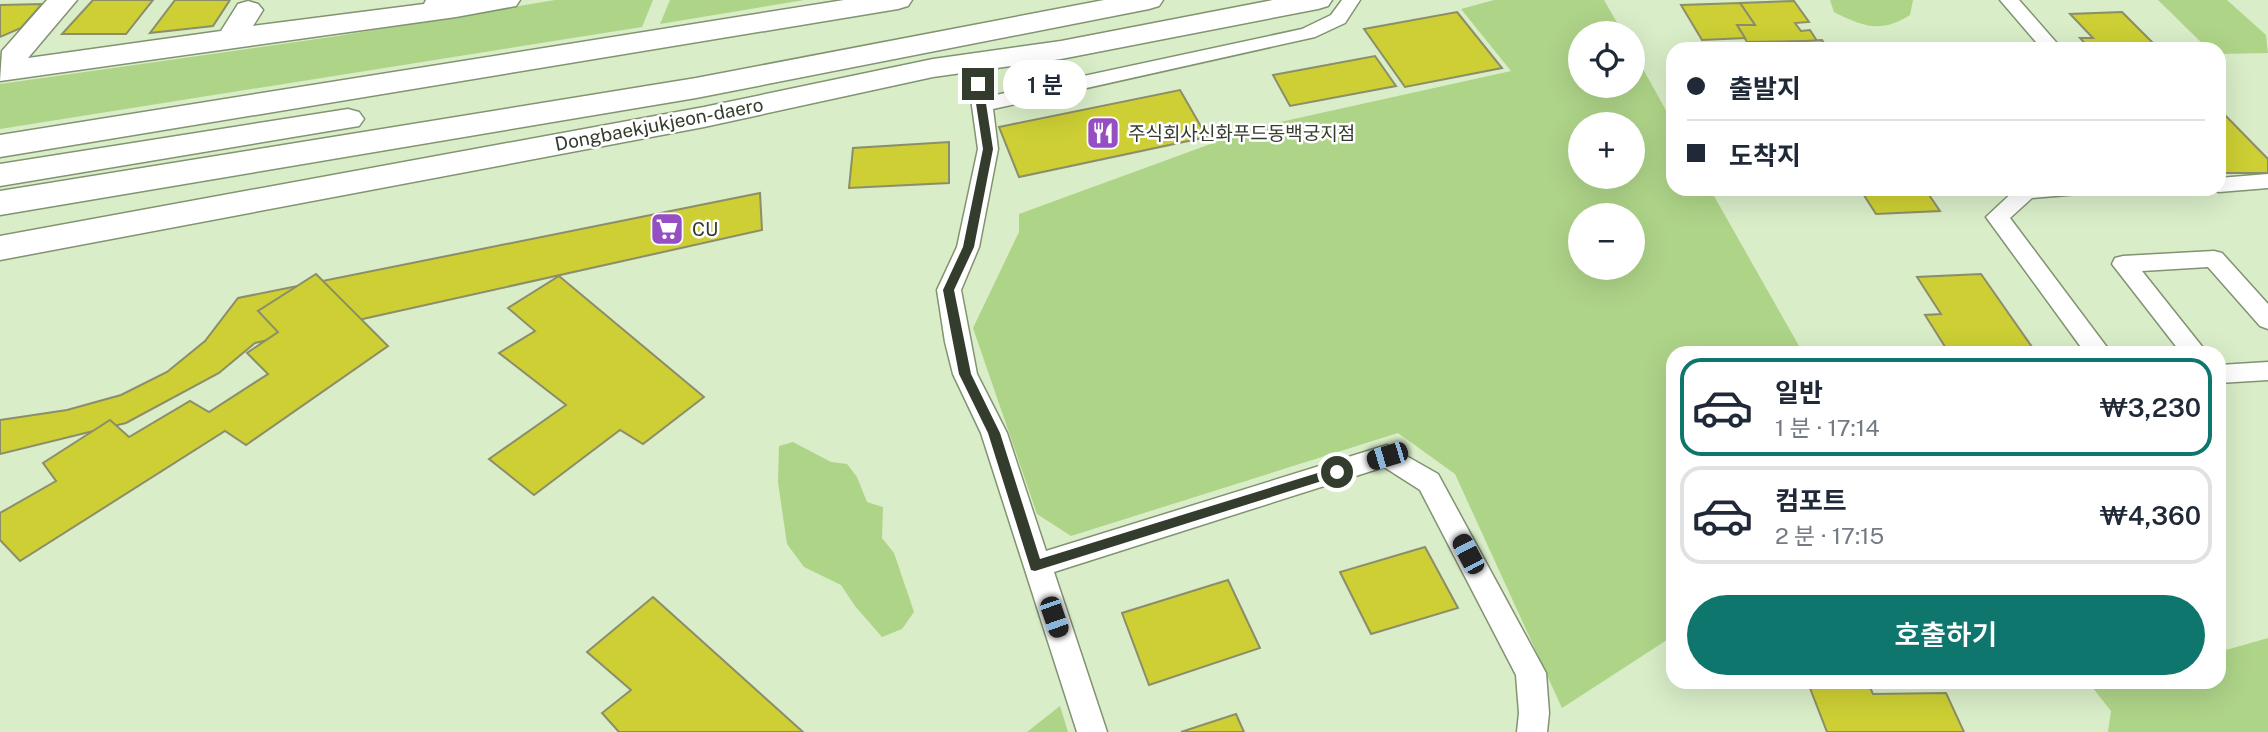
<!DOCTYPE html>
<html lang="ko">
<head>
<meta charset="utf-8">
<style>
	:root { --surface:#fff; --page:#f2f2f3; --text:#1f2937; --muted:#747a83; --line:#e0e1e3; --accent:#0f766e }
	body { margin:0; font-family:"Public Sans","Noto Sans KR",sans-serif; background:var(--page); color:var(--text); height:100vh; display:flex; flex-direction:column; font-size:26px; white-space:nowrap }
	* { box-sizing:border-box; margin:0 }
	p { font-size:23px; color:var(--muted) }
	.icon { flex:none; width:38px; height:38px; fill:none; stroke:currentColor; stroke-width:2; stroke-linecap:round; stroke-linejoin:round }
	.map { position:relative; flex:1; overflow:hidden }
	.side { position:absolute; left:1666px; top:346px; width:560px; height:343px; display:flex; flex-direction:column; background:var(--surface); border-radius:21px; box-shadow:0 7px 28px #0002 }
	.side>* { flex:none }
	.banner { position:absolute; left:1666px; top:42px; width:560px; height:154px; border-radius:21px; box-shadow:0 7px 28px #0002; display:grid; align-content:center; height:154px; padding:0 21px; background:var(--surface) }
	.fabs { position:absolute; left:1568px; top:21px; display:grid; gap:14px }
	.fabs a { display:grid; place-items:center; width:77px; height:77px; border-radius:50%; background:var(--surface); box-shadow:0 7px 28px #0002; font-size:35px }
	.end { position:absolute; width:32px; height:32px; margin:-16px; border:9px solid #343c2e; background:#fff; box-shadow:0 0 0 4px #fff }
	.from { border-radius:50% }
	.bubble { position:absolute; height:49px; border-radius:24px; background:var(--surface); box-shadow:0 7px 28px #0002; font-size:23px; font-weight:600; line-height:49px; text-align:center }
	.car { position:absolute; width:21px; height:42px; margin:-21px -10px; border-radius:9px; box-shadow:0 0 5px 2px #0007; background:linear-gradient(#222 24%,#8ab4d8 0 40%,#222 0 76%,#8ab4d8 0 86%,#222 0) }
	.banner b { display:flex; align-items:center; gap:24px; height:66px; font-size:26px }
	.banner b+b { border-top:2px solid var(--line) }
	.banner i { width:18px; height:18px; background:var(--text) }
	ul { padding:12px 0 0; list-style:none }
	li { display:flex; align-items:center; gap:21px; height:98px; margin:0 14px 10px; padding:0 7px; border:4px solid var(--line); border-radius:21px }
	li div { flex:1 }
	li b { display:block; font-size:26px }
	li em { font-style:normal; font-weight:600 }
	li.on { border-color:var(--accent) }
	li>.icon { width:63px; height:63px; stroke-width:1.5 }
	.button { display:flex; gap:14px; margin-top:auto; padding:14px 21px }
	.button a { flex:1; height:80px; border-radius:42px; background:var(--accent); color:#fff; font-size:28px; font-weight:600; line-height:80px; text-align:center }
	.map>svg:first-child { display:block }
	.green { fill:#aed488; fill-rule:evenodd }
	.building { fill:#cdcf34; stroke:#8c8e69; stroke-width:2 }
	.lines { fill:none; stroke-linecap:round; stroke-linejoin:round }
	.lane-casing { stroke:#819371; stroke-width:3 }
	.street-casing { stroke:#819371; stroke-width:3 }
	.secondary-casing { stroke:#819371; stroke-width:3 }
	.lane { fill:#fff; fill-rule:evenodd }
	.street { fill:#fff; fill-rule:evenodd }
	.secondary { fill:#fff; fill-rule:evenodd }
	.route { fill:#343c2e }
	.labels { text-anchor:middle; stroke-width:5; stroke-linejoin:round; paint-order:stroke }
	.street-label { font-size:19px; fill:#343c2e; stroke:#fff }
	.poi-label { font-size:19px; fill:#343c2e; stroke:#fff; text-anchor:start }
</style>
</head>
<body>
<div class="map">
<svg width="2268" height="732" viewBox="0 0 2268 732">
	<rect width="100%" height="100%" fill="#d9edc8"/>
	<g class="green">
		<path d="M555,0H653L642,27L0,129V84L331,37Z"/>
		<path d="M670,0H804L660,24Z"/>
		<path d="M1494,0H1604L1623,33H1580V86H1633V51L1673,123V189H1710L1803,353L1673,354V636L1562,708L1455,474L1398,433L1071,536L1037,514L973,328L1019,232V214L1257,127L1511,71L1461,9ZM1580,124H1633V177H1580ZM1633,215V268H1580V215Z"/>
		<path d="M1830,0H1913L1910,15C1881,34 1862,26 1834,12Z"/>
		<path d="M2158,0H2227L2266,35L2268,53L2219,54V49H2208Z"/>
		<path d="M793,442L831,462L847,464L857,477L867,502L883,507L882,538L894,553L914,612L902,629L882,637L855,606L841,585L804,567L787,544L778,482L779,446Z"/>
		<path d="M2268,638V732H2108L2111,711L2089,683L2219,682V652Z"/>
		<path d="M1060,706L1068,732H1027Z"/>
	</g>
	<g class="building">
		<path d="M93,0H153L126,34H62Z"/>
		<path d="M175,0H230L213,26L150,33Z"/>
		<path d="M1794,1L1809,22L1795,23L1801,31L1810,30L1817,41L1747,42L1737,25H1755L1740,3Z"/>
		<path d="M1740,3L1755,25H1737L1745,38L1702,40L1681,5Z"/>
		<path d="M42,4L21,28L0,37V5Z"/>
		<path d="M1457,12L1502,68L1405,87L1364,29Z"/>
		<path d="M2122,12L2159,49H2090L2080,38H2093L2070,14Z"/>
		<path d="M1822,40L1828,49H1771L1767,43Z"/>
		<path d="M1375,56L1396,86L1290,106L1273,75Z"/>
		<path d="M1180,90L1207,137L1019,177L999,127Z"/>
		<path d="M2219,109L2268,159V173H2219Z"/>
		<path d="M949,142V183L849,188L853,148Z"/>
		<path d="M1860,189H1925L1940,211L1876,214Z"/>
		<path d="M760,193L762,230L255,343L219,373L126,423L0,454V420L67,410L121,395L167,372L205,341L238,298Z"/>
		<path d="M316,274L388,346L246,445L225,431L20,561L0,540V513L56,481L43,463L110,420L129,437L190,401L209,412L268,374L247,353L278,332L258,311Z"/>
		<path d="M1981,274L2037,354L1949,353L1925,315L1941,314L1917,277Z"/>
		<path d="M559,276L704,397L643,444L620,430L534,495L489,459L566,405L499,353L535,331L508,308Z"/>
		<path d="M1425,547L1458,608L1371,634L1340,572Z"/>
		<path d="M1228,580L1260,648L1149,685L1122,613Z"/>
		<path d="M653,597L803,732H619L602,713L631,690L587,652Z"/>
		<path d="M1808,683H1868L1873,694L1946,693L1964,732H1827Z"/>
		<path d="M1236,714L1244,732H1181Z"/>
	</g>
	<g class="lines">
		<defs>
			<g id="lane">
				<path d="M1342,0H1360L1345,23L1315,37L993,109L998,149L979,247L961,290L977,374L1007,433L1046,551L1387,445L1438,474L1546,673L1549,713L1547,732H1517L1519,713L1516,675L1420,490L1384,467L1054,572L1107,732H1077L981,433L953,374L945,342L937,290L957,247L978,149L966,63L969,59H983L991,96L1302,29L1331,15Z"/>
				<path d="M2000,0H2019L2062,49H2042Z"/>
				<path d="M2268,174V188L2219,192L2211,189H2219V178Z"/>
				<path d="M2016,189H2082L2079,194L2032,198L2010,218L2112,354H2086L1986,217Z"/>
				<path d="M2214,251L2222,253L2268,304V329L2260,326L2208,267L2142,271L2208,354H2182L2112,264L2115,258L2123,256Z"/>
				<path d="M2268,362V380L2219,383V365Z"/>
			</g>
			<path id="street" d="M47,0H77L28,58L221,31L238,4L248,1L258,4L263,10L253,26L424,4L426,0H520L516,6L456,17L0,81L2,51Z"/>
			<g id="secondary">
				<path d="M844,0H912L908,6L898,9L0,157V135Z"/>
				<path d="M1104,0H1163L1159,6L1149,9L696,98L0,215V191L696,78Z"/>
				<path d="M1273,0H1332L1328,6L1318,9L1061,59L933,77L704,127L0,260V236L704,107L933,59L1061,41Z"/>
				<path d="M348,109L359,112L364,119L359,126L0,186V164Z"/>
			</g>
		</defs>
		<use href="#lane" class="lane-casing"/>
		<use href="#street" class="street-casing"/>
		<use href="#secondary" class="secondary-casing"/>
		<use href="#lane" class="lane"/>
		<use href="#street" class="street"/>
		<use href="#secondary" class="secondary"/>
	</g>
	<path class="route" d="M978,81L983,84L993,149L974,247L954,290L971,374L1000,433L1040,559L1337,467L1341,468V475L1035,571L1031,570L988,433L959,374L943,290L963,247L983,149L973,84Z"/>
	<defs>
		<symbol id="restaurant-square" viewBox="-11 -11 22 22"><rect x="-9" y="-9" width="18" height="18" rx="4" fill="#964fc2" stroke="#fff"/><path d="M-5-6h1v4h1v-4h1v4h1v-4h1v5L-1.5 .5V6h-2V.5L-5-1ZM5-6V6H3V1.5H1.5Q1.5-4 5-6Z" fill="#fff"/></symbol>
		<symbol id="supermarket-square" viewBox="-11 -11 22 22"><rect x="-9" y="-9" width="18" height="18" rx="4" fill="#964fc2" stroke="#fff"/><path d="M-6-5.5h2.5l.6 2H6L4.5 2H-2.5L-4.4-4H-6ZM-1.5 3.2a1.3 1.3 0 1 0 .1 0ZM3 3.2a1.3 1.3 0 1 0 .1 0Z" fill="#fff"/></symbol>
	</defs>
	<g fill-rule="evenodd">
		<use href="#restaurant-square" x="1084" y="114" width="38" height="38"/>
		<use href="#supermarket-square" x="648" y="210" width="38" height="38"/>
	</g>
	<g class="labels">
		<g class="street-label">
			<text transform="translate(659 124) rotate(-11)" y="7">Dongbaekjukjeon-daero</text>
		</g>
		<g class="poi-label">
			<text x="1128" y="140">주식회사신화푸드동백궁지점</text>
			<text x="692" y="236">CU</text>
		</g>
	</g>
</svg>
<div class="fabs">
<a><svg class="icon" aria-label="locate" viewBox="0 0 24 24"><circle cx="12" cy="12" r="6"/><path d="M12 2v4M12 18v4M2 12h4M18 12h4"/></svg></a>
<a>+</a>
<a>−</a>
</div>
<i class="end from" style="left:1337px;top:472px"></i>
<i class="end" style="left:978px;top:84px"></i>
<div class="bubble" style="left:1003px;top:60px;width:84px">1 분</div>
<i class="car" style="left:1387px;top:456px;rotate:253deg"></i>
<i class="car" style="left:1468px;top:554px;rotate:332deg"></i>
<i class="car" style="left:1054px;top:617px;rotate:161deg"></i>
<div class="banner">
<b><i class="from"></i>출발지</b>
<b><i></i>도착지</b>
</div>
<section class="side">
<ul>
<li class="on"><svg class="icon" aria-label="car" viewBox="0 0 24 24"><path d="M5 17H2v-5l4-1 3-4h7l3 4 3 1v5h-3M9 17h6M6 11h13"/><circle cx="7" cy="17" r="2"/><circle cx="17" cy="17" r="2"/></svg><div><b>일반</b><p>1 분 · 17:14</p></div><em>₩3,230</em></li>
<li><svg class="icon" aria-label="car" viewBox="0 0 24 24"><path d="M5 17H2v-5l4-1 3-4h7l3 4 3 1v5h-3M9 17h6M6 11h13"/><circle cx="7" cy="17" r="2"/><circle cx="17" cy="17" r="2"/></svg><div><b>컴포트</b><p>2 분 · 17:15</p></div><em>₩4,360</em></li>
</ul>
<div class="button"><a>호출하기</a></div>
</section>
</div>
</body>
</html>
